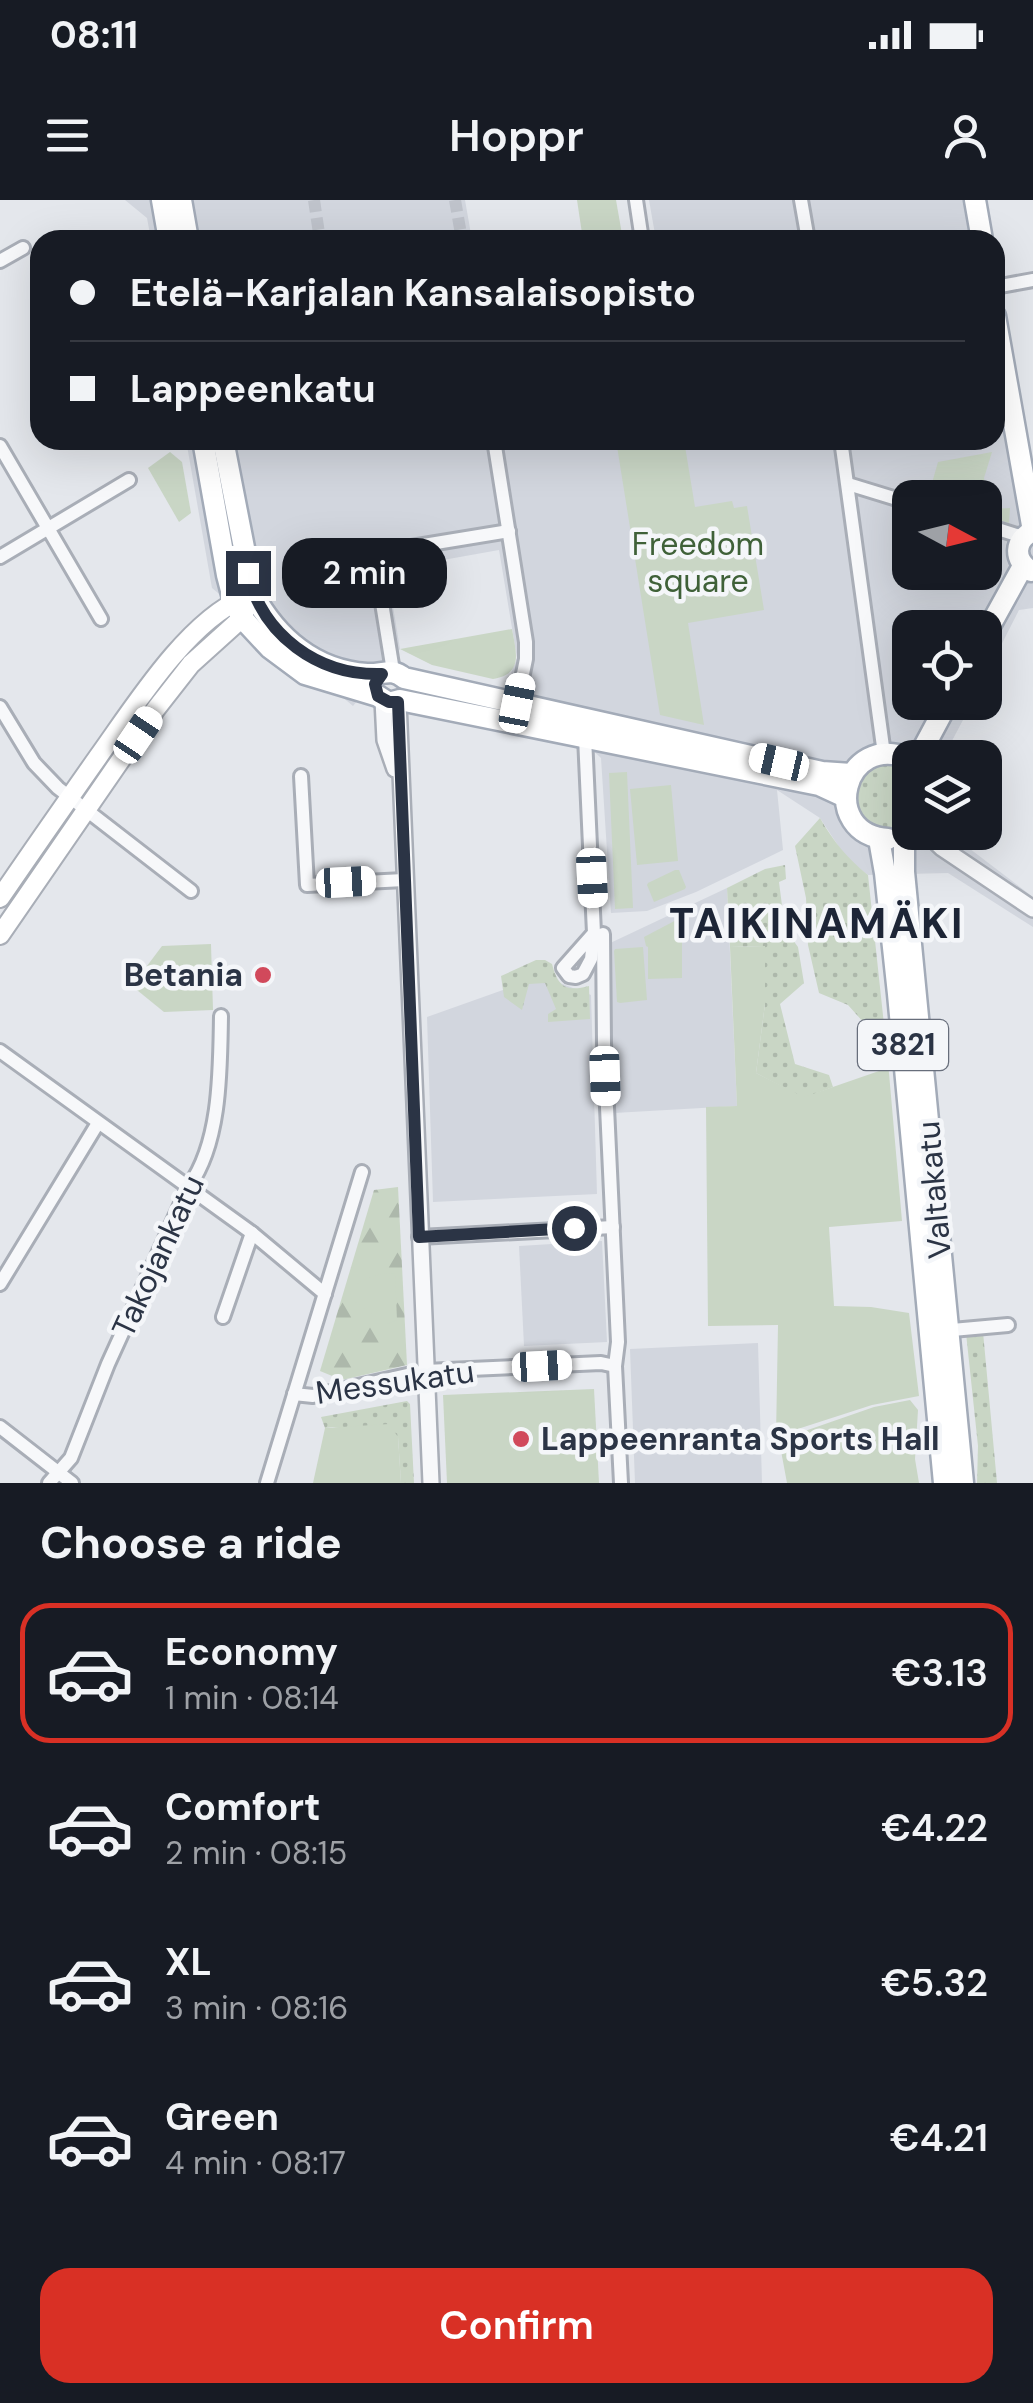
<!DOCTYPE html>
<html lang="en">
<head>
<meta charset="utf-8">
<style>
	:root { --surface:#171b24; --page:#20242c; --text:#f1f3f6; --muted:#9ea1a6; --line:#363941; --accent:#d93025 }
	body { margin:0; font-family:"DM Sans",sans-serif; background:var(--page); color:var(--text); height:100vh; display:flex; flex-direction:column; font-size:38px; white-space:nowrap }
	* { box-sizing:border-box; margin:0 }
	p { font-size:32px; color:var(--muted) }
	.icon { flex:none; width:55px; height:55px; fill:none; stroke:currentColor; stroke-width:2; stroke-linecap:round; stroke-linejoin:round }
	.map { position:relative; height:1283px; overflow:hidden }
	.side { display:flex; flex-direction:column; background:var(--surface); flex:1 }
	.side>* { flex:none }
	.hud { position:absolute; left:30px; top:30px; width:975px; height:220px; border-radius:30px; box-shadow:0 10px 40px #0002; display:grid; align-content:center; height:220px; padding:0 40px; background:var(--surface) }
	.needle { width:65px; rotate:97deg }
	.controls { position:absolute; left:892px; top:280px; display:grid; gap:20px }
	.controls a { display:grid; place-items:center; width:110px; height:110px; border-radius:20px; background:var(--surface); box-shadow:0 10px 40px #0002; font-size:50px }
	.end { position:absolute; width:45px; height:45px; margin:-22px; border:12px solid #2b3445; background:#fff; box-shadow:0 0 0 5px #fff }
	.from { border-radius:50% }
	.bubble { position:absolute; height:70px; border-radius:30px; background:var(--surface); box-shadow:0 10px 40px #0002; font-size:32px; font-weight:600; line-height:70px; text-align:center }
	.car { position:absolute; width:30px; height:60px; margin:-30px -15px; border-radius:12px; box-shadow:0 0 8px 2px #0007; background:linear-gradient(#fff 24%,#345 0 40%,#fff 0 76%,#345 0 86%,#fff 0) }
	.hud b { display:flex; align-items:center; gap:35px; height:95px; font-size:38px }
	.hud b+b { border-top:2px solid var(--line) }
	.hud i { width:25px; height:25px; background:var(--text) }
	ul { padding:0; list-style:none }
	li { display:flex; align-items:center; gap:30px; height:140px; margin:0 20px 15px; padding:0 20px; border:5px solid transparent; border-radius:30px }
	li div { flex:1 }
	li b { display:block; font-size:38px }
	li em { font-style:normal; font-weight:600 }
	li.selected { border-color:var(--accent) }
	li>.icon { width:90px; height:90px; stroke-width:1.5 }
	h2 { padding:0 40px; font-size:45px; line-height:120px }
	.cta { display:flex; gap:20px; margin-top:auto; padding:20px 40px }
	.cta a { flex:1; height:115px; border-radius:30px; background:var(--accent); color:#fff; font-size:40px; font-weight:600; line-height:115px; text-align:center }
	.status { display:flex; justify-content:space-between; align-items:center; height:70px; padding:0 50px; background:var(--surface); direction:ltr }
	.status svg { height:28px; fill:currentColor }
	header { display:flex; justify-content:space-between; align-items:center; height:130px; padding:0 40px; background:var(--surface); font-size:45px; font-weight:600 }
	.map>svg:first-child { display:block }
	.built { fill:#d2d6de; fill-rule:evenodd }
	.grass { fill:url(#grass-dots) }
	.forest { fill:url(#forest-firs) }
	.park { fill:#c9d6c5 }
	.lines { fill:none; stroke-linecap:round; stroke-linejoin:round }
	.minor-tunnel { stroke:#bfc3cb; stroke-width:12; stroke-dasharray:12 6; stroke-linecap:butt }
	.minor-casing { stroke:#a9aeb7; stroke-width:18 }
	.tertiary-casing { stroke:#a9aeb7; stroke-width:20 }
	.secondary-casing { stroke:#a9aeb7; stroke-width:22 }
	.primary-casing { stroke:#a3abb8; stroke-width:25 }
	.minor { stroke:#f7f8fa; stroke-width:12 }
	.tertiary { stroke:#f7f8fa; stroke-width:15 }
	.secondary { stroke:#fff; stroke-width:18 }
	.primary { stroke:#fff; stroke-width:20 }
	.route { stroke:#2b3445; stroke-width:12 }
	.poi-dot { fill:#d1495b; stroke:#f4f6f9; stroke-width:4 }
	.labels { text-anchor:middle; stroke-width:9; stroke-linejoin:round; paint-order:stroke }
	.shield { fill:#f4f6f9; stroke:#676e7b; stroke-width:2.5 }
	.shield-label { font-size:30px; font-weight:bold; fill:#2b3445 }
	.park-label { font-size:32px; fill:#3f6138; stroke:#f4f6f9 }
	.poi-label { font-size:32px; font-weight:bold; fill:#2b3445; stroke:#f4f6f9; text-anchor:end }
	.street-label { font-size:32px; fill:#2b3445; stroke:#f4f6f9 }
	.district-label { font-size:42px; font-weight:bold; letter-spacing:2.5px; fill:#1d2536; stroke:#f4f6f9 }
</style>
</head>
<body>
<div class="status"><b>08:11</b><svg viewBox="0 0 49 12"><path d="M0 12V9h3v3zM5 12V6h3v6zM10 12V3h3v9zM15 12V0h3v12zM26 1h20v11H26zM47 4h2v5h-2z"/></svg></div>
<header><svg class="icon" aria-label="menu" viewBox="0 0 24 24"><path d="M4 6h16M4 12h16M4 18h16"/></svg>Hoppr<svg class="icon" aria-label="person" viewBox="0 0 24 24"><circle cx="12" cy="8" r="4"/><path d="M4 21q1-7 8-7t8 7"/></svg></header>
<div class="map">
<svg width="1033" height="1283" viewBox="0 0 1033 1283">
	<defs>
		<pattern id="grass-dots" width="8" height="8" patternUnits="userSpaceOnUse" patternTransform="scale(2.5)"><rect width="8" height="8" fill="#c9d6c5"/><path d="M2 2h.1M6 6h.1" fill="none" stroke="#adb8ab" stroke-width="1.8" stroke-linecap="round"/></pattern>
		<pattern id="forest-firs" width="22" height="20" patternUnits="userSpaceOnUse" patternTransform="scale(2.5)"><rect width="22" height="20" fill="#c9d6c5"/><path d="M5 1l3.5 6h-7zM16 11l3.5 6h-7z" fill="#adb8ab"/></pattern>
	</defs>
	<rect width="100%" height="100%" fill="#e4e7ec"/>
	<g class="built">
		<path d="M125,0H465L472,40H151L147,18Z"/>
		<path d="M649,0H975L982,40H656Z"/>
		<path d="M995,116L1033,331V408L1019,410L985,477V428H910V502L972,503L945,554L950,557L910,558V632L954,633L953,636L1033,697V727L948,673L868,675L853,664L841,650L820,618L777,590L783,650L696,692L647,711L611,713L601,558L511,473L517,458L499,350L387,370L400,449L353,506L212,388L186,240H995ZM910,298H985V372H910Z"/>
		<path d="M727,688L737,906L614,913L606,745Z"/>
		<path d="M542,776L591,795L597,994L433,1002L427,817Z"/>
		<path d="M602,1041L607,1142L524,1146L519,1046Z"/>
		<path d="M758,1143L762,1283H635L630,1149Z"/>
	</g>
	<g class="grass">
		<path d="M873,563L905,565L910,569V625C894,638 882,629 864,623C853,595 851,585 873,563Z"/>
		<path d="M820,618C833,641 848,659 868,675L888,862L879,871L866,859L865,824L848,805L819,793L808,745L806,698L795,646Z"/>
		<path d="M785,665L786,679L779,682L785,729L798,747L804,783L780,804L795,864L829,875L833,887L804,898L756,873L765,804V746L730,747L727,688L765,669Z"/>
		<path d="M536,760H545L552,764C558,787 566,792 589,786L590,819L548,822V814L556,809L545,783L529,784L522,810L504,797L501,776Z"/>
		<path d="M983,1132L997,1283H977L978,1246L966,1133Z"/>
		<path d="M407,1201L410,1204L414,1283H401L398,1237L333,1227L325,1228L321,1217Z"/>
	</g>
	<path class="forest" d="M398,987L407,1165L342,1180L320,1171L374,990Z"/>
	<g class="park">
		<path d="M577,0H616L623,40H583Z"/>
		<path d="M616,240H684L695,307L732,301L734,308L747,306L764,410L688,423L704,525L660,515Z"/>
		<path d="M170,252L182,262L191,313L179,322L148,268Z"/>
		<path d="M992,252L984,278L990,309L1010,308L1009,323L985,316V298L928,297L938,262Z"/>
		<path d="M512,429C516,452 524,474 493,479L432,465L400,449Z"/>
		<path d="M627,572L633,708L615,709L609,573Z"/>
		<path d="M671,585L678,661L637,665L630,589Z"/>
		<path d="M675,670H679L686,687L685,689L654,702L647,685L648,683Z"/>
		<path d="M682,717V778L648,779V747L646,746L644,737Z"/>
		<path d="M211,744L213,810L164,812L132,786L162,746Z"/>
		<path d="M765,746V804L756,873L804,897L879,871L888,862L902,1021L829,1027L834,1106L871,1107L909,1113L919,1196L872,1205L776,1236L778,1125L708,1126L706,907L737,906L730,747Z"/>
		<path d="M643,747L647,800L620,803L617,802L614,751L615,749Z"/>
		<path d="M395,1073L397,1120L387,1124L352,1100L350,1093C360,1077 377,1074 395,1073Z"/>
		<path d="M594,1189L599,1283H447L443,1195Z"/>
		<path d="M910,1200L918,1210L915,1259L919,1283H787L779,1240L874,1207Z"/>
		<path d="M389,1224L398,1237L401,1283H313L325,1228Z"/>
	</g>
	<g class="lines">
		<g class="minor-tunnel">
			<path d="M314,0L320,40"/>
			<path d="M455,0L462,40"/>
		</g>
		<defs>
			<g id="minor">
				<path d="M636,0L642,40"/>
				<path d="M801,0L808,40"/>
				<path d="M0,61L23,48"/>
				<path d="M995,87L1033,80"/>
				<path d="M494,240L526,442V459L517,503"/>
				<path d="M841,240L884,554"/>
				<path d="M0,246L101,419"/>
				<path d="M848,284L910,303"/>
				<path d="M985,325L1023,337"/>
				<path d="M0,357L129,280"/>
				<path d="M393,471L376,366L381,352L509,331"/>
				<path d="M0,507L34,563L58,588L191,691"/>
				<path d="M585,537L594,733L591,759L583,774L576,777L569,776L563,768L594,733"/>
				<path d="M301,576L307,685L404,680"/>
				<path d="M603,734L604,843L618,1142L615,1166L621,1283"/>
				<path d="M0,851L252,1033L325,1094"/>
				<path d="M419,1037L613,1027"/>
				<path d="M0,1084L98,923"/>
				<path d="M223,1117L252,1033"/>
				<path d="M941,1131L1008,1125"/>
				<path d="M294,1194L313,1196L425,1171L601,1163L615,1166"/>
				<path d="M0,1227L72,1283"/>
				<path d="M49,1283L71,1258L108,1164L189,986C221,942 220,869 221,816"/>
				<path d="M267,1283L362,972"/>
			</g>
			<g id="tertiary">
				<path d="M383,500L385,540L395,569"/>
				<path d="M398,502L431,1283"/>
				<path d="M925,632L942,648L1033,709"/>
			</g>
			<g id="secondary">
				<path d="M0,698C32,651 65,604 98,557C134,507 186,423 243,398"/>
				<path d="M0,735L155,510L191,464L242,418L246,408"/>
			</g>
			<g id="primary">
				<path d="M162,0L169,40"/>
				<path d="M181,0L188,40"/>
				<path d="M975,0L982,40"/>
				<path d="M995,116L1033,331"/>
				<path d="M203,240L227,375L234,402L242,418L270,448L305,474L378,496L389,503L400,500L819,585L845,597"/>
				<path d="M223,240L253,394C277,438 315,471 367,474C382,475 392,467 404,478L822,572L851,574"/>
				<path d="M1031,371C1013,360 1014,340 1033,331"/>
				<path d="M985,435L1023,366"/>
				<path d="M918,558L948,502"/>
				<path d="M904,637V672L963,1283"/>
				<path d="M879,639L885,673L898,794L944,1283"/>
				<path d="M888,639C818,634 843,530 910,559"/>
			</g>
		</defs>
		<use href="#minor" class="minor-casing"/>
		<use href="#tertiary" class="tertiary-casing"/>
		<use href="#secondary" class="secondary-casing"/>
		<use href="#primary" class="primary-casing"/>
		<use href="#minor" class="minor"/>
		<use href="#tertiary" class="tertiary"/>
		<use href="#secondary" class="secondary"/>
		<use href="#primary" class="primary"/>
	</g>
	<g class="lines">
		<path class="route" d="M248,373C262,435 318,476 382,474L375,484L378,496L389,502H398L419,1037L574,1028"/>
	</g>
	<g class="poi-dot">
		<circle cx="263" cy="775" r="10"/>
		<circle cx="521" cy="1239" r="10"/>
	</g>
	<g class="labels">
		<rect class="shield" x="858" y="820" width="90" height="50" rx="8"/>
		<g class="shield-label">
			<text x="903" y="855">3821</text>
		</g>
		<g class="park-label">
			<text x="698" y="355">Freedom<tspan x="698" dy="37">square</tspan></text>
		</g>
		<g class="poi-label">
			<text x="243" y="786">Betania</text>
			<text x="541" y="1250" text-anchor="start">Lappeenranta Sports Hall</text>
		</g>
		<g class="street-label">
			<text transform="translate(934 990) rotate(-95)" y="11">Valtakatu</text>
			<text transform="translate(158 1056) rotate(-65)" y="11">Takojankatu</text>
			<text transform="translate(395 1182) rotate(-8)" y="11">Messukatu</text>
		</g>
		<g class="district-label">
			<text x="817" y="738">TAIKINAMÄKI</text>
		</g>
	</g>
</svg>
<div class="controls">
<a><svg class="needle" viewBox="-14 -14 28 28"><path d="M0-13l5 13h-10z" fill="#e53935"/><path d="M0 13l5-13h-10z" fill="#9ea1a6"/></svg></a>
<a><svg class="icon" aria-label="locate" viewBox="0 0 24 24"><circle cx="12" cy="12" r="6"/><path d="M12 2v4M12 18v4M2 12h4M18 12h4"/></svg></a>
<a><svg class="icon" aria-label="layers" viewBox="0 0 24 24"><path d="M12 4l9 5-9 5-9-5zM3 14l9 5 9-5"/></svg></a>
</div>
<i class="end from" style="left:574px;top:1028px"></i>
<i class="end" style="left:248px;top:373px"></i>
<div class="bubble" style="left:282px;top:338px;width:165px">2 min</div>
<i class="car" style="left:517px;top:503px;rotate:11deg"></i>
<i class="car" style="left:138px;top:535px;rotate:34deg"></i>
<i class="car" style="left:779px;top:562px;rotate:283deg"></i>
<i class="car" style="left:592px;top:678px;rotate:177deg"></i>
<i class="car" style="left:346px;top:682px;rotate:87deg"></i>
<i class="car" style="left:605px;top:876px;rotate:178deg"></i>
<i class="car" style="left:542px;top:1166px;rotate:87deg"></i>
<div class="hud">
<b><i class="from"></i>Etelä-Karjalan Kansalaisopisto</b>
<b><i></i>Lappeenkatu</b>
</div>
</div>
<section class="side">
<h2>Choose a ride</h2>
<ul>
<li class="selected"><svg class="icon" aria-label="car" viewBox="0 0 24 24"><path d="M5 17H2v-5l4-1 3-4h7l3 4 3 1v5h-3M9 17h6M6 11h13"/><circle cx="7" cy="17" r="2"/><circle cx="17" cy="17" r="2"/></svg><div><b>Economy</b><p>1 min · 08:14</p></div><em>€3.13</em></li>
<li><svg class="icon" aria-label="car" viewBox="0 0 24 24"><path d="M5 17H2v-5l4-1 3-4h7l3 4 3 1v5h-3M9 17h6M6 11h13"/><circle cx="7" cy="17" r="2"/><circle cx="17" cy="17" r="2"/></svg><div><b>Comfort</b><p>2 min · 08:15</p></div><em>€4.22</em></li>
<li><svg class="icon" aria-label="car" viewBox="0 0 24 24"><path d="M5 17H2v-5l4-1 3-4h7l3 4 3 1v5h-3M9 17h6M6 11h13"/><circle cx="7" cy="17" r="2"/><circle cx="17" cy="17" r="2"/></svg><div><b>XL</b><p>3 min · 08:16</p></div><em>€5.32</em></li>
<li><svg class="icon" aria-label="car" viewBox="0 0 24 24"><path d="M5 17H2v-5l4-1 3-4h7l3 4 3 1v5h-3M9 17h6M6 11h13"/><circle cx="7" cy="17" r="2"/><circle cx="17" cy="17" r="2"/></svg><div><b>Green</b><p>4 min · 08:17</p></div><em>€4.21</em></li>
</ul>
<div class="cta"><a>Confirm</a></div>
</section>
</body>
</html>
